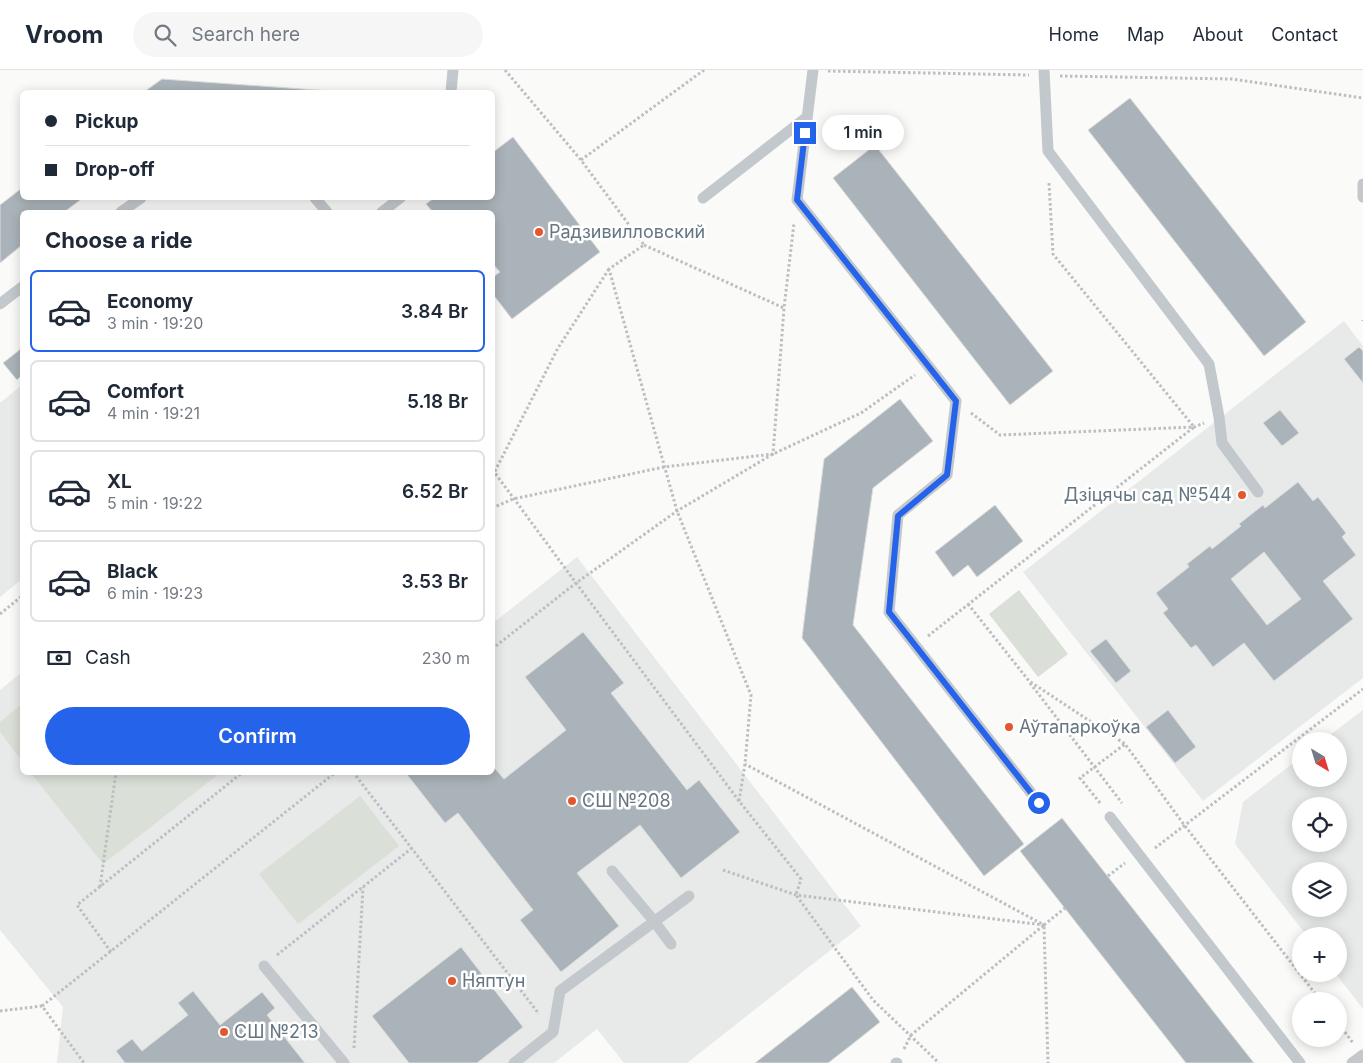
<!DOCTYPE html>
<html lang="en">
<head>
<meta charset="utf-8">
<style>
	:root { --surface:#fff; --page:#f6f6f7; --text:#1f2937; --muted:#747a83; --line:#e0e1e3; --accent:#2563eb }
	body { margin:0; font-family:Inter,sans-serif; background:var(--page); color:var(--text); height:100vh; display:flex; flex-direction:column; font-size:19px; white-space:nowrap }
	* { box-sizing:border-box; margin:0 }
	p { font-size:16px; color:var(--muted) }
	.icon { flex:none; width:28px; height:28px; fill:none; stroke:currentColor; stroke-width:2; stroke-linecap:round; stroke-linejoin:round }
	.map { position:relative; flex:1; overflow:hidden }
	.panel { position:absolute; left:20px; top:140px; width:475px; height:565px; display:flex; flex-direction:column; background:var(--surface); border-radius:8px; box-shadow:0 2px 12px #0003 }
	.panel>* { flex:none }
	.guide { position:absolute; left:20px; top:20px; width:475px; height:110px; border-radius:8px; box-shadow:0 2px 12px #0003; display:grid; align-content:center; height:110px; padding:0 25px; background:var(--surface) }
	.needle { width:32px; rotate:142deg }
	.controls { position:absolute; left:1292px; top:662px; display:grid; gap:10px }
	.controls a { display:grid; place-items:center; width:55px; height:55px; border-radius:50%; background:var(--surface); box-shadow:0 2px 12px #0003; font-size:25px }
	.end { position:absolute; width:22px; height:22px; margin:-11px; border:6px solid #2563eb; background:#fff; box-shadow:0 0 0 2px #fff }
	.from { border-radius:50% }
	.bubble { position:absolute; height:35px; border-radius:18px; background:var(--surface); box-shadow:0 2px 12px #0003; font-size:16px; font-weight:600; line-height:35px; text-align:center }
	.guide b { display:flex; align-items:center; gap:18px; height:48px; font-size:19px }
	.guide b+b { border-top:1px solid var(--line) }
	.guide i { width:12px; height:12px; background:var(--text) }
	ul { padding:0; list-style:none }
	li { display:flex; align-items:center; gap:15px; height:82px; margin:0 10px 8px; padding:0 15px; border:2px solid var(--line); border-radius:8px }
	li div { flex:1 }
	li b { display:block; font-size:19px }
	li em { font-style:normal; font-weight:600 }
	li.on { border-color:var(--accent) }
	li>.icon { width:45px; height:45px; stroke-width:1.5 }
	h2 { padding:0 25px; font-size:22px; line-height:60px }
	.pay { display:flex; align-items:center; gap:12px; height:55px; padding:0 25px; font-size:19px }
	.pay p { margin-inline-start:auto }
	.cta { display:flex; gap:10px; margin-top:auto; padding:10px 25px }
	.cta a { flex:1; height:58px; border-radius:30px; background:var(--accent); color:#fff; font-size:20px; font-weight:600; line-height:58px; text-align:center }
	header { display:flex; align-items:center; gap:30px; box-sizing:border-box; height:70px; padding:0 25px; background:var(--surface); border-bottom:1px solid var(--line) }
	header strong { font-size:24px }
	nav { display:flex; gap:28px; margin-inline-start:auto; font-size:18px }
	.search { width:350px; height:45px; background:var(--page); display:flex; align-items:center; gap:12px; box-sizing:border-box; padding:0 18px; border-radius:28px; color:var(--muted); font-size:19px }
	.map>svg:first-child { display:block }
	.built { fill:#e8e9e9; fill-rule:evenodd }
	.green { fill:#dadfd7 }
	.building { fill:#aab3b9; stroke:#dcdcda; fill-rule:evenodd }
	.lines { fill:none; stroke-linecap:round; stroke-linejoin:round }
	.path { stroke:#bbbfc2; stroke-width:3; stroke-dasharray:2.5 2.5; stroke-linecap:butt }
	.lane { stroke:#c3c8cc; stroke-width:11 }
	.route { stroke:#2563eb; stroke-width:6 }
	.poi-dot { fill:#e4572e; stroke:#fff; stroke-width:2 }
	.labels { text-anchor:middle; stroke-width:5; stroke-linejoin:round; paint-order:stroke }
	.poi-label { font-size:18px; fill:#657683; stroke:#fff; text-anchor:start }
</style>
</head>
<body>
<header>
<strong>Vroom</strong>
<div class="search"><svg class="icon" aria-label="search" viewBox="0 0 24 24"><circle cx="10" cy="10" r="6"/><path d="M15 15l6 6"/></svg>Search here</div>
<nav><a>Home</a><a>Map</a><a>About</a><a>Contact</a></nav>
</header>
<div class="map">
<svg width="1363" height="993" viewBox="0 0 1363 993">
	<rect width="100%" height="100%" fill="#fafaf8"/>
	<g class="built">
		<path d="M1344,251L1363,276V608L1203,731L1023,502Z"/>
		<path d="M22,315V509L0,527V333Z"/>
		<path d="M577,487L861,856L687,993H624L597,959L554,993H57L63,937L0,860V620L22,602V702H492L493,553Z"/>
		<path d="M1363,640V939L1336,904H1339V866H1307L1235,774L1243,732L1301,687V709H1339V671H1322ZM1301,736H1339V774H1301ZM1301,801H1339V839H1301Z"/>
	</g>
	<g class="green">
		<path d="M1019,520L1068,584L1038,607L989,544Z"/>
		<path d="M22,634V691L0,662V652Z"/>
		<path d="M31,703H220L103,794Z"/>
		<path d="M360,726L399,776L298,854L259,804Z"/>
	</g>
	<g class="building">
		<path d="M162,9L344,22H144Z"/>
		<path d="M1130,28L1306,252L1264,286L1088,60Z"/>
		<path d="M513,67L600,182L512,249L492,223V208L500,202L492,193V142H433L426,134L434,128H492V83Z"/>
		<path d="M875,75L1053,301L1010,335L833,108Z"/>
		<path d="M22,118V128H83L64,142H22V175L0,193V135Z"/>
		<path d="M1359,277L1363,281V313L1344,289Z"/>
		<path d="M22,278V305L17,310L3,293Z"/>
		<path d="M900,329L933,371L873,418L853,555L1024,774L984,806L802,568L824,389Z"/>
		<path d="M1280,340L1299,363L1282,376L1263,353Z"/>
		<path d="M1298,412L1313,431L1318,427L1346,463L1342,467L1356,485L1323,511L1353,549L1274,611L1244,573L1213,597L1196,575L1191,578L1163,543L1168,539L1156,523L1189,497L1187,494L1210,476L1212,479L1241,456L1239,454L1263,435L1265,438ZM1264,482L1301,529L1267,555L1231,509Z"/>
		<path d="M995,435L1023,471L977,507L968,495L953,507L935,482Z"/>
		<path d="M583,562L624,613L611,623L687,720L699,710L740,762L681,808L640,755L577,803L619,856L561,902L520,850L533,840L458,743L445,753L405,702H492V695L504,709L566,660L525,607Z"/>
		<path d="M1106,569L1131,601L1116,613L1090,581Z"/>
		<path d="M1168,640L1196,677L1175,693L1146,657Z"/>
		<path d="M1062,748L1213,941L1254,993H1186L1020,781Z"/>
		<path d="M461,877L523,957L477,993H409L372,946Z"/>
		<path d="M852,917L880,952L850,976L828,993H755Z"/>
		<path d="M193,921L220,955L262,922L275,938L267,945L305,993H125L116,981L132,969L142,981L188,945L178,933Z"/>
	</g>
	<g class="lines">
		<g class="path">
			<path d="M505,0L581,90L644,175L609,199L677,441L751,625L745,694L739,731L801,809L796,825L873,930L939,993"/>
			<path d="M828,1L1029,5"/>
			<path d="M1060,6L1232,9L1363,28"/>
			<path d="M581,90L704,0"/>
			<path d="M644,175L784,238"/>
			<path d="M1363,250V251"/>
			<path d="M971,343L1000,365L1194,357L1204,353"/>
			<path d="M492,416L494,403L558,278L609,199"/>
			<path d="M492,438L513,429L664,397L773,384L784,238L794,153"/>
			<path d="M968,534L1029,611L1125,674"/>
			<path d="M0,544L22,526"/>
			<path d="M928,566L1194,357L1053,184L1049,113"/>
			<path d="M492,579L576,513L495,403"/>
			<path d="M1030,613L1122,733"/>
			<path d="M353,702L539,944"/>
			<path d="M739,731L576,513L677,441L773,384L861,343L915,305"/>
			<path d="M1100,733L1080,708L1125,674L1185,756L1321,931"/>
			<path d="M1155,778L1363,619"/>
			<path d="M723,800L796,825L1044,855L745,694"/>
			<path d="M1108,806L1125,793"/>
			<path d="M100,817L116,702"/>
			<path d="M1044,855L1065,838"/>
			<path d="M111,882L77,835L243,702"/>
			<path d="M277,885L412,778"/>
			<path d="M42,936L336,702"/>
			<path d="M0,941L42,936L84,993"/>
			<path d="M1339,954L1353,973"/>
			<path d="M354,978L363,817"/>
			<path d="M904,979L911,965L1044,855L1048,993"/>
		</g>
		<g class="lane">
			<path d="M813,0L797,130L956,331L947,405L898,445L889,542L1039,733"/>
			<path d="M1044,0L1048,81L1209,294L1219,347L1222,373L1258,422"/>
			<path d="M451,22L453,0"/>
			<path d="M1363,114V127"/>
			<path d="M315,128L327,142"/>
			<path d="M703,128L807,47"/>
			<path d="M121,142L141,128"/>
			<path d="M382,142L400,128"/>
			<path d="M0,234L22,217"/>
			<path d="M1110,747L1300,993"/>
			<path d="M612,801L654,851L671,874"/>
			<path d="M264,896L344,993"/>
			<path d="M514,993L553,962L560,921L689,826"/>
			<path d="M896,993H897"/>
			<path d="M1352,993L1363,985"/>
		</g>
	</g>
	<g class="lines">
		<path class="route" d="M805,63L797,130L956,331L947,405L898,446L889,542L1039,733"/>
	</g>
	<g class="poi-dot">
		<circle cx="539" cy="162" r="5"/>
		<circle cx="1242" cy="425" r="5"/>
		<circle cx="1009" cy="657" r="5"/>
		<circle cx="572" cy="731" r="5"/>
		<circle cx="452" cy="911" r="5"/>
		<circle cx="224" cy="962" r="5"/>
	</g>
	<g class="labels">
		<g class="poi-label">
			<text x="549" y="168">Радзивилловский</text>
			<text x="1232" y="431" text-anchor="end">Дзіцячы сад №544</text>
			<text x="1019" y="663">Аўтапаркоўка</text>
			<text x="582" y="737">СШ №208</text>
			<text x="462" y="917">Няптун</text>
			<text x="234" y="968">СШ №213</text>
		</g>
	</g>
</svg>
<div class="controls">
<a><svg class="needle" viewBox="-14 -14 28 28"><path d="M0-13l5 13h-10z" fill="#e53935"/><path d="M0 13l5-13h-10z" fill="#747a83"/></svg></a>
<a><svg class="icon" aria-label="locate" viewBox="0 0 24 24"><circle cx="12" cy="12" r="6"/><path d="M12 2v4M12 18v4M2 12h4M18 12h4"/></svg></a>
<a><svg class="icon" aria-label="layers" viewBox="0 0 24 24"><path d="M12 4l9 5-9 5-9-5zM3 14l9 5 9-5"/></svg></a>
<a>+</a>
<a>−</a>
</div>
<i class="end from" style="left:1039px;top:733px"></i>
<i class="end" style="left:805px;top:63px"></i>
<div class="bubble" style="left:822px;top:45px;width:82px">1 min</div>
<div class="guide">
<b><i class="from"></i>Pickup</b>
<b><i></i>Drop-off</b>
</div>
<section class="panel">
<h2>Choose a ride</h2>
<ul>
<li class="on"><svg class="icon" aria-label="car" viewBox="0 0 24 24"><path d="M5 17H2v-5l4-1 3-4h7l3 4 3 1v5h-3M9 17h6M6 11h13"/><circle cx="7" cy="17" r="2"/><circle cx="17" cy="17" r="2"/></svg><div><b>Economy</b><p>3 min · 19:20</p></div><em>3.84 Br</em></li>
<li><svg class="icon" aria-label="car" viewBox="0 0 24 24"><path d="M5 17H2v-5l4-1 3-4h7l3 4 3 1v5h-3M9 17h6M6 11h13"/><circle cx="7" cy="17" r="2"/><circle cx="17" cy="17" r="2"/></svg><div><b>Comfort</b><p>4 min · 19:21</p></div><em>5.18 Br</em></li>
<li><svg class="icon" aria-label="car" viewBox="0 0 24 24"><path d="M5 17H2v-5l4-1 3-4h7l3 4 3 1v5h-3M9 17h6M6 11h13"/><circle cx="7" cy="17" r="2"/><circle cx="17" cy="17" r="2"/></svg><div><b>XL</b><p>5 min · 19:22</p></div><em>6.52 Br</em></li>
<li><svg class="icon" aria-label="car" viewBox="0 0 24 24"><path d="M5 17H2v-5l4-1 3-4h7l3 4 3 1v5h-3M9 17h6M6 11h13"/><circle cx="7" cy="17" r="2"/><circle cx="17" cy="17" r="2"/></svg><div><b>Black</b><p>6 min · 19:23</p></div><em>3.53 Br</em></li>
</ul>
<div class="pay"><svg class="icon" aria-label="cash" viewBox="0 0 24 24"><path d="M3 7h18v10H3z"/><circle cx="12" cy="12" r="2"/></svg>Cash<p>230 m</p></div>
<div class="cta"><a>Confirm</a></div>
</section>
</div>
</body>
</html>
